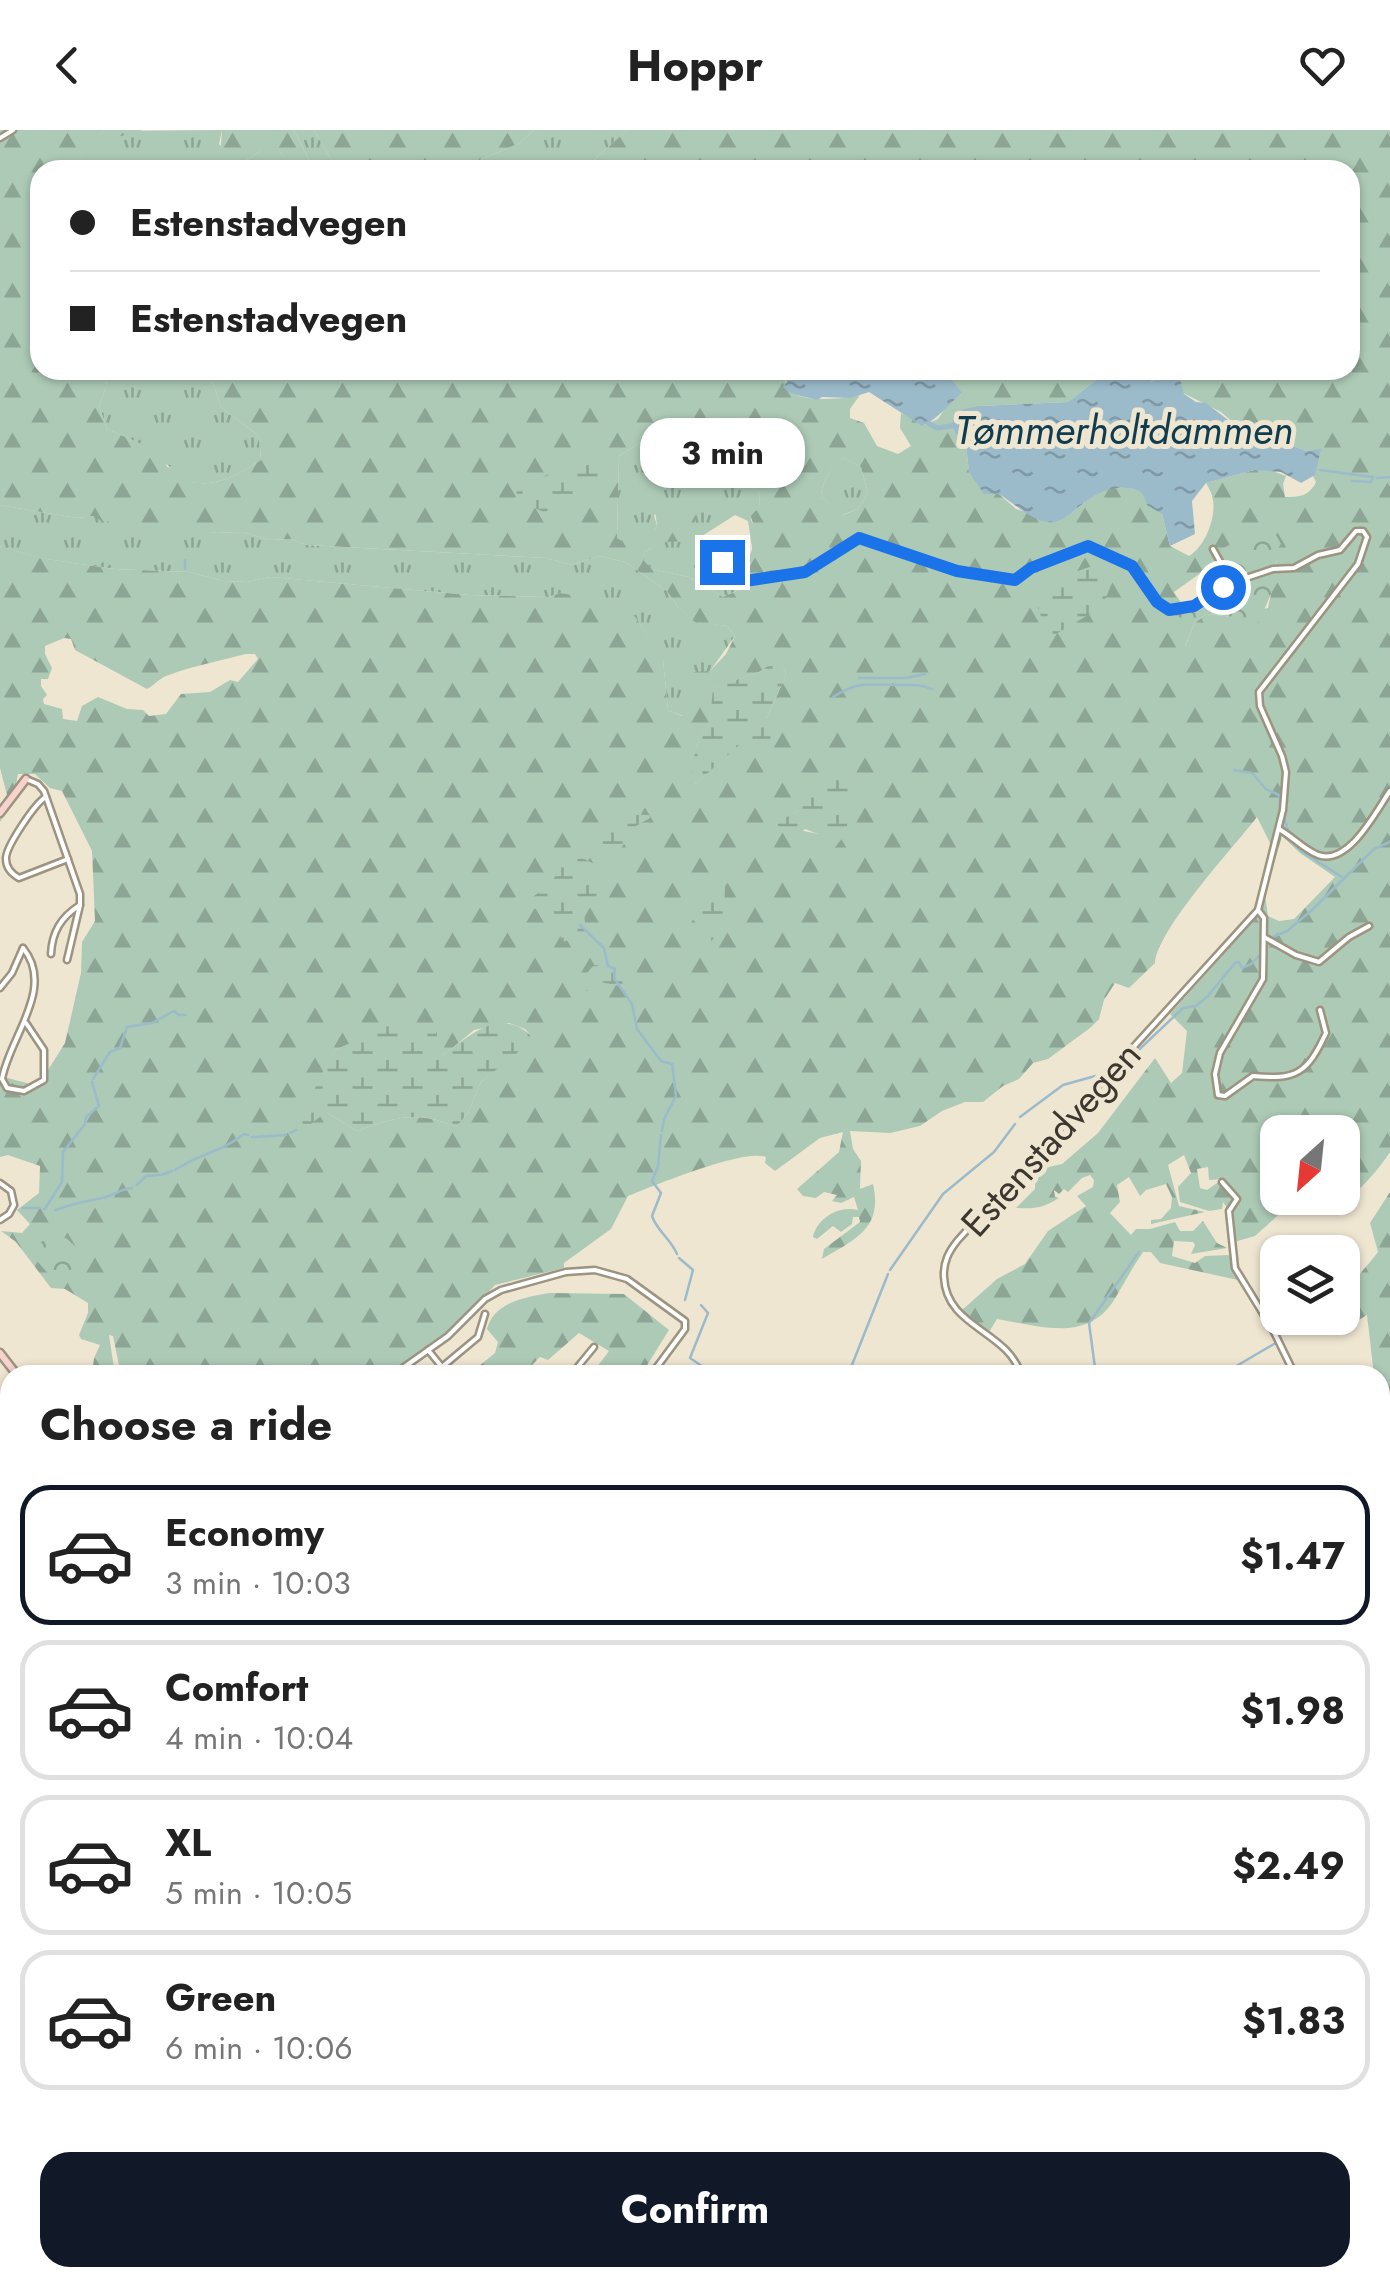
<!DOCTYPE html>
<html lang="en">
<head>
<meta charset="utf-8">
<style>
	:root { --surface:#fff; --page:#f6f6f6; --text:#222; --muted:#767676; --line:#e0e0e0; --accent:#111827 }
	body { margin:0; font-family:Jost,sans-serif; background:var(--page); color:var(--text); height:100vh; display:flex; flex-direction:column; font-size:38px; white-space:nowrap }
	* { box-sizing:border-box; margin:0 }
	p { font-size:32px; color:var(--muted) }
	.icon { flex:none; width:55px; height:55px; fill:none; stroke:currentColor; stroke-width:2; stroke-linecap:round; stroke-linejoin:round }
	.map { position:relative; flex:1; overflow:hidden }
	.side { position:absolute; left:0px; top:1235px; width:1390px; height:922px; display:flex; flex-direction:column; background:var(--surface); border-radius:30px 30px 0 0; box-shadow:0 2px 8px #0004 }
	.side>* { flex:none }
	.guide { position:absolute; left:30px; top:30px; width:1330px; height:220px; border-radius:30px; box-shadow:0 2px 8px #0004; display:grid; align-content:center; height:220px; padding:0 40px; background:var(--surface) }
	.needle { width:65px; rotate:207deg }
	.fabs { position:absolute; left:1260px; top:985px; display:grid; gap:20px }
	.fabs a { display:grid; place-items:center; width:100px; height:100px; border-radius:20px; background:var(--surface); box-shadow:0 2px 8px #0004; font-size:50px }
	.end { position:absolute; width:45px; height:45px; margin:-22px; border:12px solid #1a73e8; background:#fff; box-shadow:0 0 0 5px #fff }
	.from { border-radius:50% }
	.bubble { position:absolute; height:70px; border-radius:30px; background:var(--surface); box-shadow:0 2px 8px #0004; font-size:32px; font-weight:700; line-height:70px; text-align:center }
	.guide b { display:flex; align-items:center; gap:35px; height:95px; font-size:38px }
	.guide b+b { border-top:2px solid var(--line) }
	.guide i { width:25px; height:25px; background:var(--text) }
	ul { padding:0; list-style:none }
	li { display:flex; align-items:center; gap:30px; height:140px; margin:0 20px 15px; padding:0 20px; border:5px solid var(--line); border-radius:30px }
	li div { flex:1 }
	li b { display:block; font-size:38px }
	li em { font-style:normal; font-weight:700 }
	li.active { border-color:var(--accent) }
	li>.icon { width:90px; height:90px; stroke-width:1.5 }
	h2 { padding:0 40px; font-size:45px; line-height:120px }
	.cta { display:flex; gap:20px; margin-top:auto; padding:20px 40px }
	.cta a { flex:1; height:115px; border-radius:30px; background:var(--accent); color:#fff; font-size:40px; font-weight:700; line-height:115px; text-align:center }
	header { display:flex; justify-content:space-between; align-items:center; height:130px; padding:0 40px; background:var(--surface); font-size:45px; font-weight:700 }
	.map>svg:first-child { display:block }
	.education { fill:#efd6ce }
	.grass { fill:url(#grass-tufts); fill-rule:evenodd }
	.forest { fill:url(#forest-firs); fill-rule:evenodd }
	.wetland { fill:url(#wetland-marsh) }
	.park { fill:url(#park-crowns) }
	.water { fill:url(#water-ripples) }
	.lines { fill:none; stroke-linecap:round; stroke-linejoin:round }
	.stream { stroke:#9bbbcb; stroke-width:2.5 }
	.canal { stroke:#9bbbcb; stroke-width:5 }
	.street-casing { stroke:#9c9380; stroke-width:9 }
	.secondary-casing { stroke:#9c9380; stroke-width:11 }
	.street { stroke:#fff; stroke-width:4 }
	.secondary { stroke:#f8d3cd; stroke-width:6 }
	.route { stroke:#1a73e8; stroke-width:12 }
	.labels { text-anchor:middle; stroke-width:10; stroke-linejoin:round; paint-order:stroke }
	.street-label { font-size:38px; fill:#3c3830; stroke:#efe6d2 }
	.water-label { font-size:40px; font-style:italic; fill:#0f3c4f; stroke:#efe6d2 }
</style>
</head>
<body>
<header><svg class="icon" aria-label="back" viewBox="0 0 24 24"><path d="M15 5l-7 7 7 7"/></svg>Hoppr<svg class="icon" aria-label="heart" viewBox="0 0 24 24"><path d="M12 20l-8-8c-3-5 5-10 8-4 3-6 11-1 8 4z"/></svg></header>
<div class="map">
<svg width="1390" height="2157" viewBox="0 0 1390 2157">
	<defs>
		<pattern id="grass-tufts" width="24" height="20" patternUnits="userSpaceOnUse" patternTransform="scale(2.5)"><rect width="24" height="20" fill="#accab6"/><path d="M3 7l-1-3M5 7V3M7 7l1-3M15 17l-1-3M17 17v-4M19 17l1-3" fill="none" stroke="#8da594"/></pattern>
		<pattern id="forest-firs" width="22" height="20" patternUnits="userSpaceOnUse" patternTransform="scale(2.5)"><rect width="22" height="20" fill="#accab6"/><path d="M5 1l3.5 6h-7zM16 11l3.5 6h-7z" fill="#8da594"/></pattern>
		<pattern id="wetland-marsh" width="20" height="14" patternUnits="userSpaceOnUse" patternTransform="scale(2.5)"><rect width="20" height="14" fill="#accab6"/><path d="M1 5h8M5 5V1M11 12h8M15 12V8" fill="none" stroke="#8da594"/></pattern>
		<pattern id="park-crowns" width="20" height="18" patternUnits="userSpaceOnUse" patternTransform="scale(2.5)"><rect width="20" height="18" fill="#accab6"/><path d="M2 6a3 3 0 1 1 6 0M12 15a3 3 0 1 1 6 0" fill="none" stroke="#8da594"/></pattern>
		<pattern id="water-ripples" width="26" height="14" patternUnits="userSpaceOnUse" patternTransform="scale(2.5)"><rect width="26" height="14" fill="#9bbbcb"/><path d="M2 4q2-2 4 0t4 0M15 11q2-2 4 0t4 0" fill="none" stroke="#8099a5"/></pattern>
	</defs>
	<rect width="100%" height="100%" fill="#efe6d2"/>
	<path class="education" d="M0,1977L10,1982V2060L0,2089Z"/>
	<g class="grass">
		<path d="M222,0L219,14L239,35L261,21H279L295,40H91L81,32L84,16L104,1Z"/>
		<path d="M294,0H314L332,31L343,40H314Z"/>
		<path d="M534,0H627L583,40H472L475,32L520,13Z"/>
		<path d="M104,240H198L214,255L221,277L259,306L261,330C240,343 218,358 191,352L132,310L107,299L99,276L107,255Z"/>
		<path d="M679,294L766,307C774,316 782,324 779,336H735L734,340L760,363L759,377L751,390C762,410 751,423 742,440L753,445L751,454L723,467L689,447L652,439L643,431L645,422L664,410L681,412L675,380L654,385L657,396L654,401L620,412L617,408L619,326L663,298ZM735,385L748,391L753,424L735,440L725,456L717,457L706,451L710,430L700,416L702,406Z"/>
		<path d="M844,328L861,337L868,363L858,379L842,385L821,367C821,354 832,334 844,328Z"/>
		<path d="M0,375L77,388L94,386L217,403L243,402L269,410L291,409L307,415L546,428L572,435L599,426L625,432L667,461L678,477L695,491L727,496L735,506L710,541L690,581L683,586L668,580L663,530L635,487L560,463L549,467L469,465L271,447L247,452L223,451L189,442L114,439L39,428L0,416Z"/>
	</g>
	<g class="forest">
		<path d="M0,0H143L118,7L104,1L85,16L81,32L91,40H40V240H104L107,255L99,276L107,299L162,323L167,337L185,340L192,352C218,358 240,343 261,330L259,306L221,277L214,255L198,240H775L782,242C786,251 786,257 793,263C805,272 846,269 860,265L850,279V288L864,293L877,316L898,324L911,316L900,298L901,283L924,295L938,289L950,271L961,264L952,250L951,240H1109L1068,272L979,276L965,306L969,342L990,362L999,364L1016,379L1036,385L1070,384L1098,362L1111,357L1139,359L1162,384L1170,416L1189,426C1205,417 1218,385 1212,366C1211,361 1208,357 1206,353L1254,340L1267,339L1286,346L1283,354L1285,367C1300,367 1309,366 1316,352L1313,346L1320,320L1306,321L1276,309L1262,311L1249,306L1221,282L1183,263L1180,249L1169,244L1166,249L1151,252L1137,240H1350V40H583L627,0H1390V1022C1375,1045 1341,1085 1310,1083C1302,1083 1293,1079 1286,1078L1255,1106L1234,1112C1233,1104 1230,1093 1232,1086C1236,1063 1243,1068 1222,1049L1209,1050L1208,1037L1197,1039L1200,1058L1207,1060L1220,1051L1235,1069L1228,1079L1223,1072L1222,1079L1209,1081L1180,1072L1178,1057L1191,1043L1184,1025L1168,1035L1179,1076L1205,1082L1151,1094V1090L1161,1089L1171,1078L1172,1067L1166,1054L1146,1060L1140,1066L1129,1047L1117,1055L1120,1072L1110,1083L1131,1105L1136,1099H1150L1175,1092L1180,1101H1193L1203,1091L1217,1113L1227,1118L1191,1124L1195,1115L1193,1112L1174,1111L1172,1126L1195,1133L1205,1126L1229,1125L1238,1150L1160,1133L1151,1122H1143C1132,1138 1124,1154 1114,1170C1087,1213 1039,1196 997,1189L989,1202L961,1181L997,1149L1025,1134L1048,1101L1086,1076L1077,1066L1093,1057L1094,1050L1090,1045L1082,1048L1068,1062L1064,1059L1059,1064L1054,1060L1055,1067L1059,1068C1043,1078 1035,1079 1016,1078L1035,1059V1040L1062,1034L1098,1003L1155,928L1171,953L1182,943L1187,901L1170,884L1257,787L1271,715L1257,687C1233,718 1157,800 1155,833L1129,858L1115,853L1104,870L1099,889L1090,898L1048,929L1033,933L1019,949L1003,956L983,972H965L942,981L920,996L890,1003L850,1001L853,1019L861,1031L860,1059L873,1054C883,1098 856,1109 822,1129L824,1119L860,1092L859,1087H853L852,1094L841,1102L833,1096L817,1109L813,1107C817,1088 839,1075 858,1080L854,1067L841,1073L832,1071L837,1065L824,1062L816,1068L803,1066L797,1059L839,1022L843,1002L820,1008L775,1041L765,1033L766,1027C744,1018 653,1056 628,1066L611,1099L564,1133V1138L495,1155L454,1197L391,1245H175L156,1238L134,1245L119,1235L113,1206L109,1205L115,1245H92L94,1228L100,1215L81,1209L79,1205L88,1183V1173L65,1159L51,1158L16,1112L1,1101L22,1103L30,1094L17,1080L39,1063L40,1036L8,1025L0,1027V946L38,956L65,913L81,843L82,812L95,791L92,721L62,661L50,658L35,644H18L13,670L0,692V675L7,665L0,638V416L40,428L114,439L189,442L223,451L247,452L271,447L469,465L549,467L560,463L620,473L635,487L663,529L668,580L682,586L690,581L685,558L694,542L710,541L726,524L735,506L727,496L695,492L678,477L667,461L625,432L599,426L572,435L546,428L307,415L291,409L269,410L243,402L217,403L101,391L94,386L77,388L0,375ZM679,294L693,304L766,307C774,316 782,324 779,336H735L734,341L760,363L759,377L751,386C758,410 754,420 741,440L752,445L750,455L723,467L689,447L652,439L644,431L645,422C659,413 665,410 681,412C694,400 699,386 695,369L686,367L678,372L675,380L664,377L655,379L657,396L654,401C634,399 634,400 621,411L617,408L619,326L663,298ZM844,328L861,337L868,363L858,379L843,385L821,367C821,354 832,335 844,328ZM1278,429L1270,444L1278,450L1272,459L1268,478L1233,487L1206,484L1194,494L1185,517L1178,485L1201,476ZM1209,437L1222,455L1202,469L1184,477L1174,462ZM64,508L71,509L75,520L147,559C155,555 157,550 166,546C192,536 219,531 246,524H255L258,529L238,552L230,550L210,562L181,564L166,584L149,586L143,580L127,579L98,567L82,576L77,591L63,589L62,579L44,574L43,569L47,565L41,556V549H48L52,538L45,524V516ZM780,529L786,545L767,588L695,654L696,617L710,592L714,558L759,542ZM798,680L845,705L818,704L776,695ZM1282,706L1300,723L1335,747L1294,789L1279,791L1268,786L1265,765ZM509,893L525,899L533,908L481,952L468,983L456,997C417,980 396,987 357,1001L326,982L315,961L335,920L366,907L444,925L474,900ZM1278,1002H1342V1068H1278Z"/>
		<path d="M222,0H294L314,40H294L279,21H261L239,35L220,29Z"/>
		<path d="M314,0H534L520,13L475,32L472,40H343L332,31Z"/>
		<path d="M1390,1062V1325L1380,1333V1245H1374L1367,1185L1337,1203L1338,1188H1342C1342,1159 1362,1143 1378,1122L1370,1093Z"/>
		<path d="M550,1163L624,1164L669,1200L646,1237L637,1241L628,1235L618,1245H591L609,1221L579,1203L548,1230L540,1227L522,1245H468L495,1223L498,1212L487,1199C494,1172 526,1167 550,1163Z"/>
		<path d="M10,1805V1874L0,1880V1811Z"/>
	</g>
	<g class="wetland">
		<path d="M588,322L600,323L606,339C588,373 578,371 544,382L523,373L516,362Z"/>
		<path d="M1092,436L1112,453L1102,477L1049,508L1038,478L1058,448Z"/>
		<path d="M780,528L786,545L767,588L771,611L764,616L746,609L695,654L691,648L696,617L710,591L713,558L759,542Z"/>
		<path d="M838,650L854,663L845,705L832,721L818,704L805,699L793,710L776,694L798,680L819,652Z"/>
		<path d="M623,684L649,685L650,688L634,697L616,727L601,719L606,699Z"/>
		<path d="M582,728L599,736L596,770L584,782L586,805L562,812L553,779H534L525,772L550,755L564,731Z"/>
		<path d="M719,751L725,755L724,792L711,812L691,787L692,781Z"/>
		<path d="M615,830L625,846L624,857L601,852L576,867L570,863L593,836Z"/>
		<path d="M402,890L437,902L436,922L444,925C470,904 505,875 534,909L481,952L468,983L456,997C417,980 396,987 357,1001L326,982L296,1006L291,1004L335,920Z"/>
	</g>
	<g class="park">
		<path d="M1254,402L1275,403L1281,414L1275,422L1278,429L1270,443L1279,449C1269,464 1266,480 1256,495L1236,497L1233,487L1206,484L1194,494L1184,519L1177,485L1201,476L1230,457L1216,422Z"/>
		<path d="M66,1108L84,1124L71,1146L53,1149L29,1122L44,1110Z"/>
	</g>
	<g class="water">
		<path d="M775,240H951L952,250L962,263C947,275 941,287 922,296L869,262L850,268L822,267L817,270C807,266 792,267 783,257L787,252L782,242Z"/>
		<path d="M1109,240H1137L1149,244L1151,252L1174,243L1180,249L1184,264L1196,272L1206,273L1249,306L1261,311L1276,309L1306,321L1321,319L1315,345L1301,353L1281,342L1254,340L1206,353L1192,371L1195,404L1170,416L1162,384L1147,375C1143,361 1140,359 1125,358C1088,355 1071,396 1047,392C1031,390 1012,372 999,364H984L969,342L965,307L957,305L952,296L953,287L964,279L979,276L1068,272Z"/>
	</g>
	<g class="lines">
		<g class="stream">
			<path d="M1320,340L1373,347"/>
			<path d="M1377,348L1390,347"/>
			<path d="M1352,351L1371,352L1373,347"/>
			<path d="M185,430V439"/>
			<path d="M859,548H906L925,544"/>
			<path d="M833,567C860,550 869,555 899,555C912,555 919,554 932,559"/>
			<path d="M1234,640L1252,643L1266,659L1279,665L1281,681"/>
			<path d="M1284,688L1289,703"/>
			<path d="M1289,708L1301,721L1342,747"/>
			<path d="M580,795L604,818L608,836L615,839L614,848L632,874L637,899L661,931L672,934L676,966L664,989L662,1001"/>
			<path d="M1270,808L1287,801L1311,781L1374,719L1390,712"/>
			<path d="M1127,931L1183,878L1196,876L1208,866L1235,833L1239,832L1242,838L1251,834L1260,825"/>
			<path d="M93,949L110,922L120,918L127,897L152,893L174,881L179,885H186"/>
			<path d="M1020,987L1063,955L1106,943"/>
			<path d="M290,1003L296,1000"/>
			<path d="M661,1005L658,1036L652,1051L661,1063L652,1086C657,1101 670,1108 677,1124"/>
			<path d="M252,1007L286,1005"/>
			<path d="M175,1040C198,1024 222,1022 244,1004L248,1005"/>
			<path d="M161,1045L172,1041"/>
			<path d="M137,1055L146,1046L159,1045"/>
			<path d="M46,1077L62,1052L63,1022L85,994L86,987L99,976L92,952"/>
			<path d="M23,1078H39"/>
			<path d="M44,1079H45"/>
			<path d="M55,1080C70,1075 86,1071 102,1068C113,1066 120,1059 132,1058"/>
			<path d="M679,1128L693,1140L685,1170"/>
			<path d="M890,1140L943,1064L994,1022L1015,994"/>
			<path d="M701,1175L708,1183L690,1228L715,1245"/>
			<path d="M848,1245L888,1144"/>
			<path d="M1096,1245L1089,1193L1139,1122"/>
			<path d="M1221,1245L1274,1214"/>
			<path d="M0,1846L10,1843"/>
			<path d="M1013,2148L1015,2157"/>
			<path d="M845,2152L856,2157"/>
			<path d="M872,2157L877,2148"/>
			<path d="M1049,2157L1086,2150L1084,2148"/>
		</g>
		<path class="canal" d="M928,293L937,298L952,296"/>
		<defs>
			<g id="street">
				<path d="M0,8L13,0"/>
				<path d="M1213,419L1232,453"/>
				<path d="M721,429L728,449L737,453L772,445L802,443L859,409L957,441L1012,450L1034,436L1088,416L1129,433L1157,471L1166,479L1177,481L1198,474L1228,454L1273,439L1294,438L1318,425L1340,420L1356,401H1363L1367,407L1358,434L1259,562L1260,576L1282,626L1286,642L1283,680L1258,780L958,1110C949,1121 943,1132 944,1147C946,1198 1008,1200 1021,1245"/>
				<path d="M26,649L38,654L44,661L80,764V775C61,787 52,802 51,824"/>
				<path d="M46,667C35,673 5,718 6,729C6,738 12,744 19,748L68,729"/>
				<path d="M1279,699C1293,707 1303,719 1318,725C1349,736 1376,681 1390,661"/>
				<path d="M1258,780L1264,788L1263,849L1220,923L1215,944L1218,965L1225,966L1253,946C1296,950 1307,944 1326,903L1320,880"/>
				<path d="M1264,807L1296,825L1319,832L1349,807L1369,796"/>
				<path d="M23,818C56,858 9,908 2,949L7,958L24,961L44,950V920L26,893"/>
				<path d="M67,830L80,775"/>
				<path d="M0,858L12,843L23,818"/>
				<path d="M1222,1052L1237,1069L1229,1081L1235,1138L1273,1200L1295,1245"/>
				<path d="M0,1053L11,1061L14,1075L9,1084L0,1090"/>
				<path d="M428,1220L442,1237L431,1245"/>
				<path d="M442,1237L478,1207L485,1184"/>
				<path d="M393,1245L448,1206L485,1169L501,1160L566,1142L595,1140L627,1149L685,1191V1199L651,1245"/>
				<path d="M546,1245L552,1241L559,1245"/>
				<path d="M571,1245L594,1217"/>
				<path d="M1380,1411L1390,1418"/>
				<path d="M1380,1483L1390,1480"/>
				<path d="M1380,1528L1390,1527"/>
				<path d="M1380,1590L1390,1589"/>
				<path d="M1382,1590L1390,1645"/>
				<path d="M0,1658L10,1663"/>
				<path d="M0,1718L10,1707"/>
				<path d="M1380,1782L1390,1786"/>
				<path d="M0,1784L10,1779"/>
				<path d="M0,2054L10,2059"/>
				<path d="M125,2148L130,2157"/>
				<path d="M239,2148L256,2157"/>
				<path d="M529,2148L530,2156"/>
				<path d="M579,2148L586,2157"/>
				<path d="M1222,2148V2157"/>
				<path d="M429,2151L447,2157"/>
				<path d="M15,2157L18,2148"/>
				<path d="M324,2157L326,2148"/>
				<path d="M465,2157L499,2148"/>
				<path d="M735,2157L741,2148"/>
				<path d="M745,2157L756,2148"/>
				<path d="M821,2157L824,2154L834,2157"/>
				<path d="M900,2157L905,2150L915,2148L928,2157"/>
				<path d="M1124,2157L1132,2148"/>
				<path d="M1288,2157L1305,2148"/>
			</g>
			<g id="secondary">
				<path d="M0,683L26,649"/>
				<path d="M0,1223L17,1245"/>
				<path d="M0,1443L10,1445"/>
				<path d="M0,1608L10,1586"/>
				<path d="M1380,1684L1390,1693"/>
				<path d="M1380,1957L1390,1958"/>
				<path d="M1380,2092L1387,2099L1390,2098"/>
				<path d="M0,2100L10,2071"/>
				<path d="M693,2148L700,2157"/>
			</g>
		</defs>
		<use href="#street" class="street-casing"/>
		<use href="#secondary" class="secondary-casing"/>
		<use href="#street" class="street"/>
		<use href="#secondary" class="secondary"/>
	</g>
	<g class="lines">
		<path class="route" d="M722,432L728,449L732,453L805,442L859,408L957,441L1015,450L1031,438L1088,416L1132,436L1157,472L1169,480L1194,476L1223,457"/>
	</g>
	<g class="labels">
		<g class="street-label">
			<text transform="translate(1051 1009) rotate(-48)" y="13">Estenstadvegen</text>
		</g>
		<g class="water-label">
			<text x="1124" y="314">Tømmerholtdammen</text>
		</g>
	</g>
</svg>
<div class="fabs">
<a><svg class="needle" viewBox="-14 -14 28 28"><path d="M0-13l5 13h-10z" fill="#e53935"/><path d="M0 13l5-13h-10z" fill="#767676"/></svg></a>
<a><svg class="icon" aria-label="layers" viewBox="0 0 24 24"><path d="M12 4l9 5-9 5-9-5zM3 14l9 5 9-5"/></svg></a>
</div>
<i class="end from" style="left:1223px;top:457px"></i>
<i class="end" style="left:722px;top:432px"></i>
<div class="bubble" style="left:640px;top:288px;width:165px">3 min</div>
<div class="guide">
<b><i class="from"></i>Estenstadvegen</b>
<b><i></i>Estenstadvegen</b>
</div>
<section class="side">
<h2>Choose a ride</h2>
<ul>
<li class="active"><svg class="icon" aria-label="car" viewBox="0 0 24 24"><path d="M5 17H2v-5l4-1 3-4h7l3 4 3 1v5h-3M9 17h6M6 11h13"/><circle cx="7" cy="17" r="2"/><circle cx="17" cy="17" r="2"/></svg><div><b>Economy</b><p>3 min · 10:03</p></div><em>$1.47</em></li>
<li><svg class="icon" aria-label="car" viewBox="0 0 24 24"><path d="M5 17H2v-5l4-1 3-4h7l3 4 3 1v5h-3M9 17h6M6 11h13"/><circle cx="7" cy="17" r="2"/><circle cx="17" cy="17" r="2"/></svg><div><b>Comfort</b><p>4 min · 10:04</p></div><em>$1.98</em></li>
<li><svg class="icon" aria-label="car" viewBox="0 0 24 24"><path d="M5 17H2v-5l4-1 3-4h7l3 4 3 1v5h-3M9 17h6M6 11h13"/><circle cx="7" cy="17" r="2"/><circle cx="17" cy="17" r="2"/></svg><div><b>XL</b><p>5 min · 10:05</p></div><em>$2.49</em></li>
<li><svg class="icon" aria-label="car" viewBox="0 0 24 24"><path d="M5 17H2v-5l4-1 3-4h7l3 4 3 1v5h-3M9 17h6M6 11h13"/><circle cx="7" cy="17" r="2"/><circle cx="17" cy="17" r="2"/></svg><div><b>Green</b><p>6 min · 10:06</p></div><em>$1.83</em></li>
</ul>
<div class="cta"><a>Confirm</a></div>
</section>
</div>
</body>
</html>
